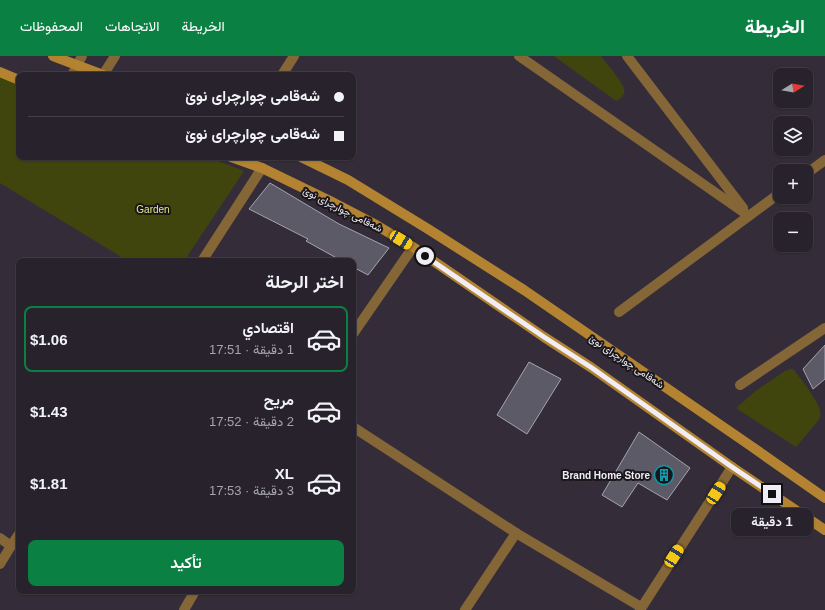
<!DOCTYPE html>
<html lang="ar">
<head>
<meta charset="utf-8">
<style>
	:root { --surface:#27222b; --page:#332f37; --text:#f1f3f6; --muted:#a4a4a9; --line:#433f47; --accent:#0b8043 }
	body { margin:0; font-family:Arial,Vazirmatn,sans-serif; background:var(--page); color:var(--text); direction:rtl; height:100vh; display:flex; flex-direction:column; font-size:15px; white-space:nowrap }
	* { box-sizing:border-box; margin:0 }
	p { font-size:13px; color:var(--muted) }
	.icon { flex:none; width:22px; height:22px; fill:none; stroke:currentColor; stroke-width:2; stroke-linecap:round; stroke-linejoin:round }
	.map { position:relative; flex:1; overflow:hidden; direction:ltr }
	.drawer { position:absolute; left:16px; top:202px; width:340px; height:336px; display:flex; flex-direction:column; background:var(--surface); border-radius:8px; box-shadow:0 1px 3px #0004,0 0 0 1px var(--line); direction:rtl }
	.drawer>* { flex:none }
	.top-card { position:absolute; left:16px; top:16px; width:340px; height:88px; border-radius:8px; box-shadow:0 1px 3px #0004,0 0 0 1px var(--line); direction:rtl; display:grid; align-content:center; height:88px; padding:0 12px; background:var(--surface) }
	.needle { width:26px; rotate:79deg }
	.controls { position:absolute; left:773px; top:12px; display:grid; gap:8px }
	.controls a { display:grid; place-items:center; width:40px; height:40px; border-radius:8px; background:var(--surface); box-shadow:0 1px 3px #0004,0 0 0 1px var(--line); font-size:20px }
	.end { position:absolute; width:18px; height:18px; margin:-9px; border:5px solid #f1edf5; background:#111; box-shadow:0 0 0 2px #111 }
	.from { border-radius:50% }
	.bubble { position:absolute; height:28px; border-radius:8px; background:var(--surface); box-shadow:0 1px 3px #0004,0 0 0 1px var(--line); font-size:13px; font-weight:600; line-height:28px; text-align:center; direction:rtl }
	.car { position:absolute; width:12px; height:24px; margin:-12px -6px; border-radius:5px; box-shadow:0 0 3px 1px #0007; background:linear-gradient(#f5c518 24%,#345 0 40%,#f5c518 0 76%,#345 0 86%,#f5c518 0) }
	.top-card b { display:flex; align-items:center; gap:14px; height:38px; font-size:15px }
	.top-card b+b { border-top:1px solid var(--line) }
	.top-card i { width:10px; height:10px; background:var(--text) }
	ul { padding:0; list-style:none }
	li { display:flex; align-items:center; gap:12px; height:66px; margin:0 8px 6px; padding:0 4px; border:2px solid transparent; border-radius:8px }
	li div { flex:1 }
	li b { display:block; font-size:15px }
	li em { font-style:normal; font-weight:600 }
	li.on { border-color:var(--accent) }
	li>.icon { width:36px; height:36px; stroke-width:1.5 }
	h2 { padding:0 12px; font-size:18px; line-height:48px }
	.action { display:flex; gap:8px; margin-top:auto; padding:8px 12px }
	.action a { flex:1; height:46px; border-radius:8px; background:var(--accent); color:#fff; font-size:16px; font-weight:600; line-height:46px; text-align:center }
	header { display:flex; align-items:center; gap:24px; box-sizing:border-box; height:56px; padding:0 20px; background:var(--accent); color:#fff }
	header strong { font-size:19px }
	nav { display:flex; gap:22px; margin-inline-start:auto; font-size:14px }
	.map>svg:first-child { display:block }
	.green { fill:#40450d }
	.building { fill:#5d5a68; stroke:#a5a2b1 }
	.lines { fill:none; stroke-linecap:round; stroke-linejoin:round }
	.street { stroke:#846637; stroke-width:10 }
	.secondary { stroke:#b38332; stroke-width:10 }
	.route { stroke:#f1edf5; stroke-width:5 }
	.labels { text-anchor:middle; stroke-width:4; stroke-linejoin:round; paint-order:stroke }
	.park-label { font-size:10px; fill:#e1ed7e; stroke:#1a171c }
	.street-label { font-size:10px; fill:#f1edf5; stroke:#1a171c }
	.poi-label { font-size:10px; font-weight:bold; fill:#f1edf5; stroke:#1a171c; text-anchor:end }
</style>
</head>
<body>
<header>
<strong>الخريطة</strong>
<nav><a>الخريطة</a><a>الاتجاهات</a><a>المحفوظات</a></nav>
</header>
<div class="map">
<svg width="825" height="554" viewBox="0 0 825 554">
	<rect width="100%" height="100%" fill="#342d39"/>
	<g class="green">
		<path d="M554,0H601C606,7 623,26 624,33C626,39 620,43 616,45Z"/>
		<path d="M0,19L19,27V101H208L244,115L184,205H128L0,127Z"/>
		<path d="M790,313H793L797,318C803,326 820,347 820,356C821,360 820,362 818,365L796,391L736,352L757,334L785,315Z"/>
	</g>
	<g class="building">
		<path d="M270,127L339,168L389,192L368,219L353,211V205H342L306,185L308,183L249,153Z"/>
		<path d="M825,289V323L813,333L803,313Z"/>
		<path d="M529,306L561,323L527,378L497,359Z"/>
		<path d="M639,376L690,412L667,444L638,427L622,451L602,439Z"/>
	</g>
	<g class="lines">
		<g class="street">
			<path d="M519,0L749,160"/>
			<path d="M627,0L743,152"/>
			<path d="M72,19L82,0"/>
			<path d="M103,19L115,0"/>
			<path d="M282,19L294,0"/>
			<path d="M806,118L825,104"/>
			<path d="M202,205L262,112"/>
			<path d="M619,256L780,137"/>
			<path d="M353,278L413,191"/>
			<path d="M740,329L825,272"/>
			<path d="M353,371L516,477L641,551"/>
			<path d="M0,482L11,490"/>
			<path d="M0,508L11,490L19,478"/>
			<path d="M184,554L195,535"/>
			<path d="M465,554L516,477"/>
			<path d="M640,554L732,411"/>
		</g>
		<g class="secondary">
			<path d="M53,0L103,19"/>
			<path d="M0,16L19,24"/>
			<path d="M231,101L262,112L330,145L376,169L413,191L544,281L592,312L732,411L825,474"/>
			<path d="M301,101L348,124L428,173L524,234L748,388L825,442"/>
		</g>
	</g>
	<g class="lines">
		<path class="route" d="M425,200L544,281L592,312L732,411L772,438"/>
	</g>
	<defs>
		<symbol id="building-ring" viewBox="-11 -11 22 22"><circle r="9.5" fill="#1a171c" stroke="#0f9aa8" stroke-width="1.5"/><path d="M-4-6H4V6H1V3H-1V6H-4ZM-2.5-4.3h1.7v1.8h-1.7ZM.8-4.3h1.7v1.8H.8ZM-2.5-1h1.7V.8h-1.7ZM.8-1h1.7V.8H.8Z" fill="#0f9aa8"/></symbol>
	</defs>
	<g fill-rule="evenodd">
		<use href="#building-ring" x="653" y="408" width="22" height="22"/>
	</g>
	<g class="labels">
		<g class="park-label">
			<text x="153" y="157">Garden</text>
		</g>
		<g class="street-label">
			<text transform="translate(343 153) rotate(27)" y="4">شەقامی چوارچرای نوێ</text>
			<text transform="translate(627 305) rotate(34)" y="4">شەقامی چوارچرای نوێ</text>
		</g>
		<g class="poi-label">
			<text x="650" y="423">Brand Home Store</text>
		</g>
	</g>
</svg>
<div class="controls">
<a><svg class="needle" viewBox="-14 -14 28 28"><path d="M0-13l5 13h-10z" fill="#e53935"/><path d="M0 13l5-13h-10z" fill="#a4a4a9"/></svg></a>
<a><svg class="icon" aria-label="layers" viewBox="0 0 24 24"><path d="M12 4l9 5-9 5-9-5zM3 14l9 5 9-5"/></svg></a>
<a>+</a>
<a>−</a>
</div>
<i class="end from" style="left:425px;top:200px"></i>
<i class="end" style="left:772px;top:438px"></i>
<div class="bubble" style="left:731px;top:452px;width:82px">1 دقيقة</div>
<i class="car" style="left:401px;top:184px;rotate:121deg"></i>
<i class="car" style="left:716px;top:437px;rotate:33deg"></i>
<i class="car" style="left:674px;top:500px;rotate:33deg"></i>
<div class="top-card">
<b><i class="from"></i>شەقامی چوارچرای نوێ</b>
<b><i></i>شەقامی چوارچرای نوێ</b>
</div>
<section class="drawer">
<h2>اختر الرحلة</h2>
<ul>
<li class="on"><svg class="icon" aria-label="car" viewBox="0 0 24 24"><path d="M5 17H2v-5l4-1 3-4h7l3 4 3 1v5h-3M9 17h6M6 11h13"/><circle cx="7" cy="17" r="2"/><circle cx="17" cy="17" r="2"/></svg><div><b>اقتصادي</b><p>1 دقيقة · 17:51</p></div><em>$1.06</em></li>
<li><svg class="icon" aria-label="car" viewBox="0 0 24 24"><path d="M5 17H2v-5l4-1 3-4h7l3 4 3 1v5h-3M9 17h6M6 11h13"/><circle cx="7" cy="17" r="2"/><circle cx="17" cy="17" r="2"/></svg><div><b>مريح</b><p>2 دقيقة · 17:52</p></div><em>$1.43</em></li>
<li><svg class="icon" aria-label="car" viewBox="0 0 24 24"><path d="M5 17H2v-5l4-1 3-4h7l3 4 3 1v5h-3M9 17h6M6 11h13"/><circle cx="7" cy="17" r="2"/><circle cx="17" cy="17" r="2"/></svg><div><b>XL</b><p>3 دقيقة · 17:53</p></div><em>$1.81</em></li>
</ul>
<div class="action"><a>تأكيد</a></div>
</section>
</div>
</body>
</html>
